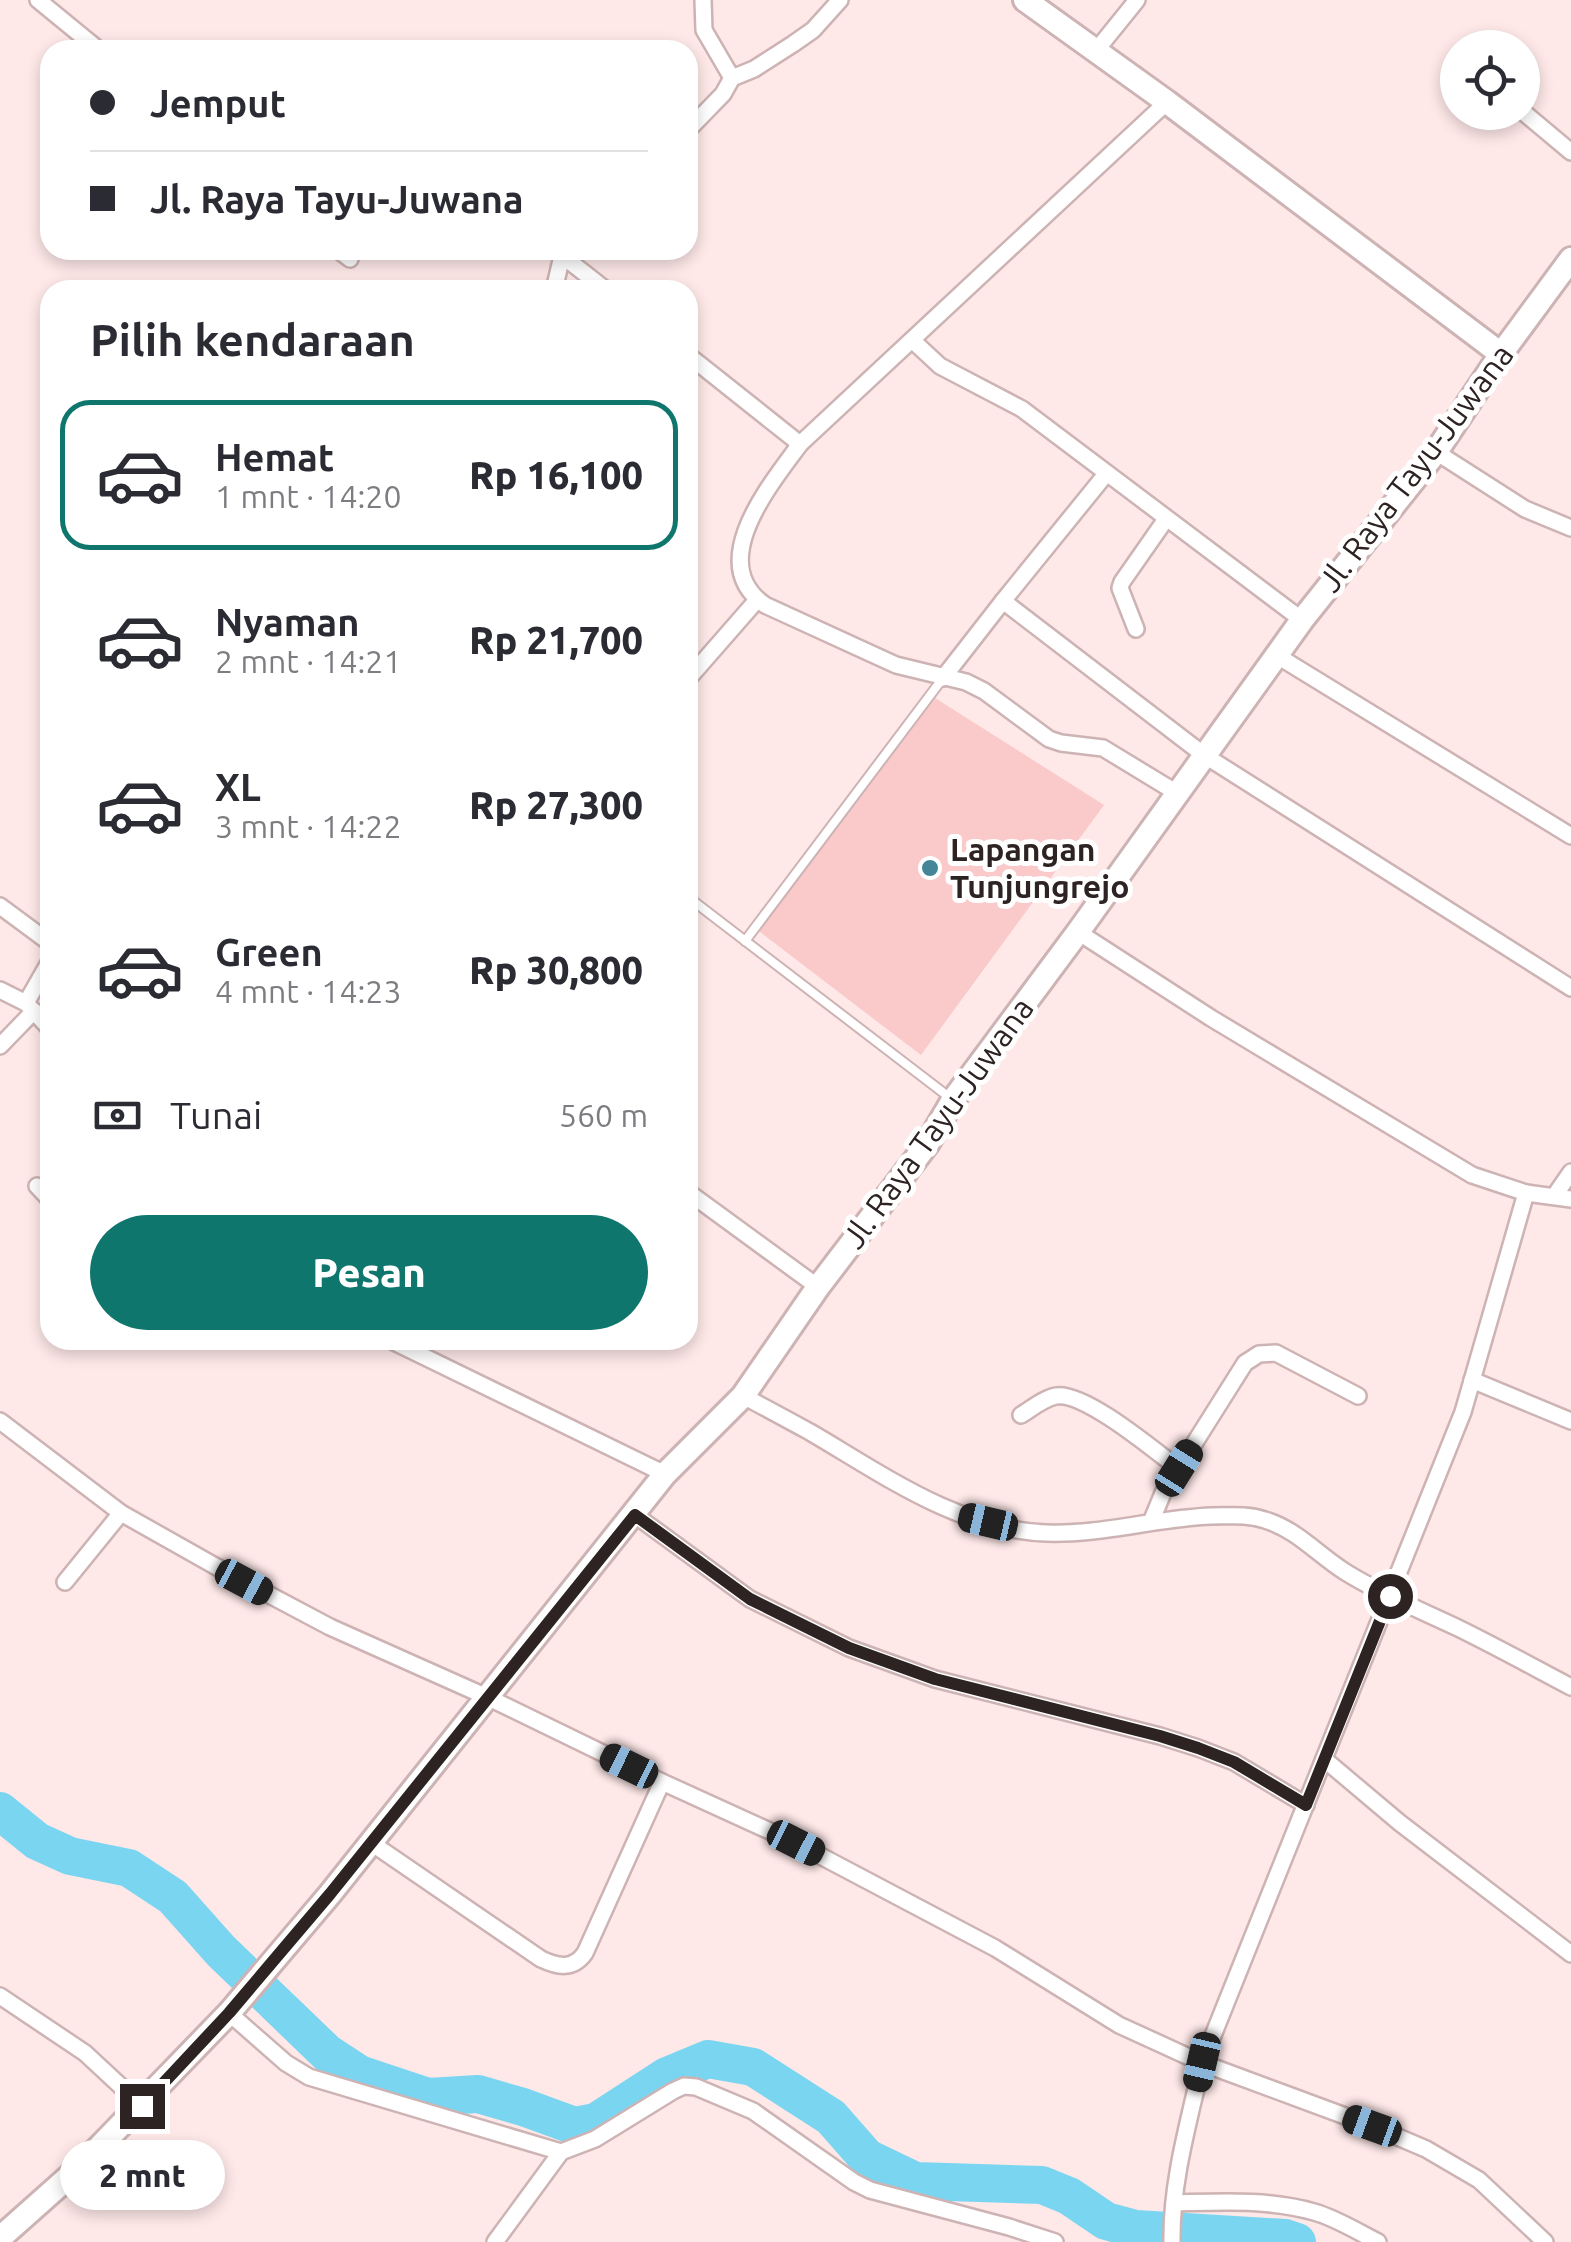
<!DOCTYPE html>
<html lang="id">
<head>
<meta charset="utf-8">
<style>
	:root { --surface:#fff; --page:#f7f7f7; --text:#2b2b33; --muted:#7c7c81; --line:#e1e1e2; --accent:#0f766e }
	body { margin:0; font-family:Ubuntu,sans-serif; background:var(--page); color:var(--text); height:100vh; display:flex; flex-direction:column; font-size:38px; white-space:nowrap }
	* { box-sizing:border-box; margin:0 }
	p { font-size:32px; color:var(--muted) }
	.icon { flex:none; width:55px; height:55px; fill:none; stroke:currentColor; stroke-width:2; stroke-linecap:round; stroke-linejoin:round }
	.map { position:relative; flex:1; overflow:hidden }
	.sheet { position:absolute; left:40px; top:280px; width:658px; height:1070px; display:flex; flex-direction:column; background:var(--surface); border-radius:30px; box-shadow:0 5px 15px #0003 }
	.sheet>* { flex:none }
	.guide { position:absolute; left:40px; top:40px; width:658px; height:220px; border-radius:30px; box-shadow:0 5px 15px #0003; display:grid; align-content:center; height:220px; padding:0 50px; background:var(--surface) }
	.buttons { position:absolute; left:1440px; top:30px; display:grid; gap:20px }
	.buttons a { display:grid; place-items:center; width:100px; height:100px; border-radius:50%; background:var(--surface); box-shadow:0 5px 15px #0003; font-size:50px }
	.end { position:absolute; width:45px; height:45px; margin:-22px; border:12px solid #2d2323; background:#fff; box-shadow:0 0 0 5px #fff }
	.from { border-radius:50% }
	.bubble { position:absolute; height:70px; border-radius:35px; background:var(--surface); box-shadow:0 5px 15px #0003; font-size:32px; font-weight:800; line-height:70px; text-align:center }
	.car { position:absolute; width:30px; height:60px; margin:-30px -15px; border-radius:12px; box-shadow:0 0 8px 2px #0007; background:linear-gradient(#222 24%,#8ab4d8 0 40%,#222 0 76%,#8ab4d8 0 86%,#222 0) }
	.guide b { display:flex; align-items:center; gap:35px; height:95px; font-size:38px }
	.guide b+b { border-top:2px solid var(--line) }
	.guide i { width:25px; height:25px; background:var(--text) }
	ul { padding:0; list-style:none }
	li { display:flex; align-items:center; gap:30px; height:150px; margin:0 20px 15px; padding:0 30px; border:5px solid transparent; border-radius:30px }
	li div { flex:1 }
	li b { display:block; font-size:38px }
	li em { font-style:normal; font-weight:800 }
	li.current { border-color:var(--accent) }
	li>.icon { width:90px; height:90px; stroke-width:1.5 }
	h2 { padding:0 50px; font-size:45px; line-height:120px }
	.pay { display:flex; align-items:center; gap:25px; height:110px; padding:0 50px; font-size:38px }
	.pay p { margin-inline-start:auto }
	.action { display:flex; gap:20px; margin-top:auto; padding:20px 50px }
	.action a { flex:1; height:115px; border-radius:60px; background:var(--accent); color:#fff; font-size:40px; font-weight:800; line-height:115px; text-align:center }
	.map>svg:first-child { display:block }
	.green { fill:#fac9ca }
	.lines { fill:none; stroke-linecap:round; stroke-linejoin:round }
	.river { stroke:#7ad5f1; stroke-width:38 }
	.lane-casing { stroke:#cdb3b3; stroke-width:12 }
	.street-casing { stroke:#cdb3b3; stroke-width:20 }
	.secondary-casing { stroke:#cdb3b3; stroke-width:28 }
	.lane { stroke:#fff; stroke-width:8 }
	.street { stroke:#fff; stroke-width:15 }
	.secondary { stroke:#fff; stroke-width:22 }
	.route { stroke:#2d2323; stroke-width:12 }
	.poi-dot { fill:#458598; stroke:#fff; stroke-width:4 }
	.labels { text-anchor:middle; stroke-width:10; stroke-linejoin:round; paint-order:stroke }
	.street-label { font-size:32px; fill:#2d2323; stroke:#fff }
	.poi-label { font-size:32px; font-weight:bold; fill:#2d2323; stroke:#fff; text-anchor:start }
</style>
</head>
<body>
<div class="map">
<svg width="1571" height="2242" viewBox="0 0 1571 2242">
	<rect width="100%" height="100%" fill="#fee8e8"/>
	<path class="green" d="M935,698L1104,805L921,1055L756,929L847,807Z"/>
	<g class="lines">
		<path class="river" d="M0,1811L37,1841L70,1856L129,1868L173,1897L221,1951L327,2053L359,2074L428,2097L478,2094L523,2107L575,2126L596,2122L667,2076L708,2059L753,2067L831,2117L867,2158L915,2181L1042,2185L1069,2196L1106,2221L1136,2229L1285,2238L1297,2242"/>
		<defs>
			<g id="lane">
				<path d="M688,897L949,1097"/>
				<path d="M745,941L943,678"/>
			</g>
			<g id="street">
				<path d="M38,0L99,50"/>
				<path d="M703,0L704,30L732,78"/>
				<path d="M1095,52L1137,0"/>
				<path d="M1167,102L800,444C771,484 704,563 765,605L896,665L966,682L984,691L1049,739L1061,743L1103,748L1177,793"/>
				<path d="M1522,111L1571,152"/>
				<path d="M688,130L723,94L732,78L754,69L793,44L813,30L840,0"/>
				<path d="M338,250L350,259"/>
				<path d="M555,250L606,290"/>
				<path d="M554,290L562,256L568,250"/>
				<path d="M912,340L940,366L1022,409L1302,620"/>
				<path d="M688,355L800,444"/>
				<path d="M1436,452L1525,509L1571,528"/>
				<path d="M1003,601L1204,755L1571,988"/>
				<path d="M1136,629L1120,588L1122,582L1166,519"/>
				<path d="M1276,655L1571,836"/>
				<path d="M943,678L1003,601L1106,474"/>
				<path d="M688,679L757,600"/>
				<path d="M0,906L50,943"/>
				<path d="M1078,932L1211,1018L1472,1175L1526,1193L1571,1199"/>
				<path d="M0,990L26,1003L50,1029"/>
				<path d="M26,1003L50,961"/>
				<path d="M0,1046L34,1011"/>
				<path d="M37,1186L50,1200"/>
				<path d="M688,1192L818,1287"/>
				<path d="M1555,1195L1571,1172"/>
				<path d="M390,1340L665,1474"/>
				<path d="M1472,1380L1571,1421"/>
				<path d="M743,1396C766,1408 788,1420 810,1432C882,1474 959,1530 1046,1533C1102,1535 1156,1518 1212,1516C1230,1516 1247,1514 1265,1520C1298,1530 1319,1556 1347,1573C1381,1594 1420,1610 1456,1627C1495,1646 1533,1667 1571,1687"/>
				<path d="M1021,1415C1031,1409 1044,1398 1056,1396C1084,1391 1155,1451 1179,1469"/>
				<path d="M0,1421L121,1513L215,1566L330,1627L487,1697L662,1782L796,1843L995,1948L1119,2025L1202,2063L1372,2126L1426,2149L1479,2180L1545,2242"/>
				<path d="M635,1515L750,1599L849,1648L935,1679L1160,1736L1198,1748L1234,1762L1306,1805"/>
				<path d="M1151,1522L1163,1493L1245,1363L1259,1354L1276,1353L1358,1396"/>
				<path d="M65,1582L121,1513"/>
				<path d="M1324,1759L1400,1823L1571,1954"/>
				<path d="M370,1842L541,1959C558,1967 573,1970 585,1953L662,1782"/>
				<path d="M0,1996L85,2053L142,2106"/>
				<path d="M229,2013L286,2063L309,2077L561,2152L595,2139L673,2091L684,2086L696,2087L753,2111L854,2182L870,2190L1009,2227L1055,2242"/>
				<path d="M1174,2203C1221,2202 1269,2199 1314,2212C1336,2218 1358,2232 1378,2242"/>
				<path d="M495,2242L561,2152"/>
				<path d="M1172,2242C1171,2182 1189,2121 1202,2063L1463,1412L1526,1193"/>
			</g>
			<g id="secondary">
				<path d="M1025,0L1167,102L1501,354"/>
				<path d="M0,2238L81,2166L229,2013L330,1894L665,1474L743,1396L818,1287L928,1143L953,1100L1078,932L1302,620L1436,452L1501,354L1571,259"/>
			</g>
		</defs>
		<use href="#lane" class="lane-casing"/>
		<use href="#street" class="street-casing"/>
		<use href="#secondary" class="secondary-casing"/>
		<use href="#lane" class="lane"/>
		<use href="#street" class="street"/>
		<use href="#secondary" class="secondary"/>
	</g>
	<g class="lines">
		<path class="route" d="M142,2106L229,2013L330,1894L635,1515L750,1599L849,1648L935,1679L1160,1736L1198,1748L1234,1762L1306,1805L1390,1596"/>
	</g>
	<circle class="poi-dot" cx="930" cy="868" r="10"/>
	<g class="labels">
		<g class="street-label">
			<text transform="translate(1416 468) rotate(-53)" y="11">Jl. Raya Tayu-Juwana</text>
			<text transform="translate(938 1123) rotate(-54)" y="11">Jl. Raya Tayu-Juwana</text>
		</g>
		<g class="poi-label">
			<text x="950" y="861">Lapangan<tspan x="950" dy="37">Tunjungrejo</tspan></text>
		</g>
	</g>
</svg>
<div class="buttons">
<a><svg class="icon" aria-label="locate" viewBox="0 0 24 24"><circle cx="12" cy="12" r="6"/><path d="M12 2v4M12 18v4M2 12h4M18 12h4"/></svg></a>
</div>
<i class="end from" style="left:1390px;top:1596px"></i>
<i class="end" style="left:142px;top:2106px"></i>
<div class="bubble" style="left:60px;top:2140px;width:165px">2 mnt</div>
<i class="car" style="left:1179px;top:1468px;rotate:32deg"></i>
<i class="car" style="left:988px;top:1522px;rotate:283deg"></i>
<i class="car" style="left:244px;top:1582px;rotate:118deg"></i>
<i class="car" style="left:629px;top:1766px;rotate:296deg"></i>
<i class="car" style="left:796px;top:1843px;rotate:117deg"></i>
<i class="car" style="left:1202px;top:2062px;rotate:193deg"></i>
<i class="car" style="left:1372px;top:2126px;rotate:290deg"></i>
<div class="guide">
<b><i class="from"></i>Jemput</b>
<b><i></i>Jl. Raya Tayu-Juwana</b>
</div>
<section class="sheet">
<h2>Pilih kendaraan</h2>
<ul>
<li class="current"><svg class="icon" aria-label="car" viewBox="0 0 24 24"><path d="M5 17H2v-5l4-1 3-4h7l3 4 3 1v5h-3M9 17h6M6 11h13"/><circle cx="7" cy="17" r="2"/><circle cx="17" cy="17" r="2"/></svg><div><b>Hemat</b><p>1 mnt · 14:20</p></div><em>Rp 16,100</em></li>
<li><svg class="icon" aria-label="car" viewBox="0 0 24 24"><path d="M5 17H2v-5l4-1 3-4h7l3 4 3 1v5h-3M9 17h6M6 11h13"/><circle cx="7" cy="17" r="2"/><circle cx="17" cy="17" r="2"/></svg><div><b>Nyaman</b><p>2 mnt · 14:21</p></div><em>Rp 21,700</em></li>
<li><svg class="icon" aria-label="car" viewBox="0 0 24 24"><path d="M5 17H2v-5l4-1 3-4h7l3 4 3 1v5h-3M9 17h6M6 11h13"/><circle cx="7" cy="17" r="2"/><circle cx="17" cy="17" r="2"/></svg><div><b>XL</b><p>3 mnt · 14:22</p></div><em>Rp 27,300</em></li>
<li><svg class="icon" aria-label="car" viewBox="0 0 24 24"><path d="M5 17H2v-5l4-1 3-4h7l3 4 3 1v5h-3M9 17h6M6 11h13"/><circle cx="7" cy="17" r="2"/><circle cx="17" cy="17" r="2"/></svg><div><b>Green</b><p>4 mnt · 14:23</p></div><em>Rp 30,800</em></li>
</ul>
<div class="pay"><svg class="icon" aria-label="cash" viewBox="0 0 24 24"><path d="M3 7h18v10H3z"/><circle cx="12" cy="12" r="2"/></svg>Tunai<p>560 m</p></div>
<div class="action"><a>Pesan</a></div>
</section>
</div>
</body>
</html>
